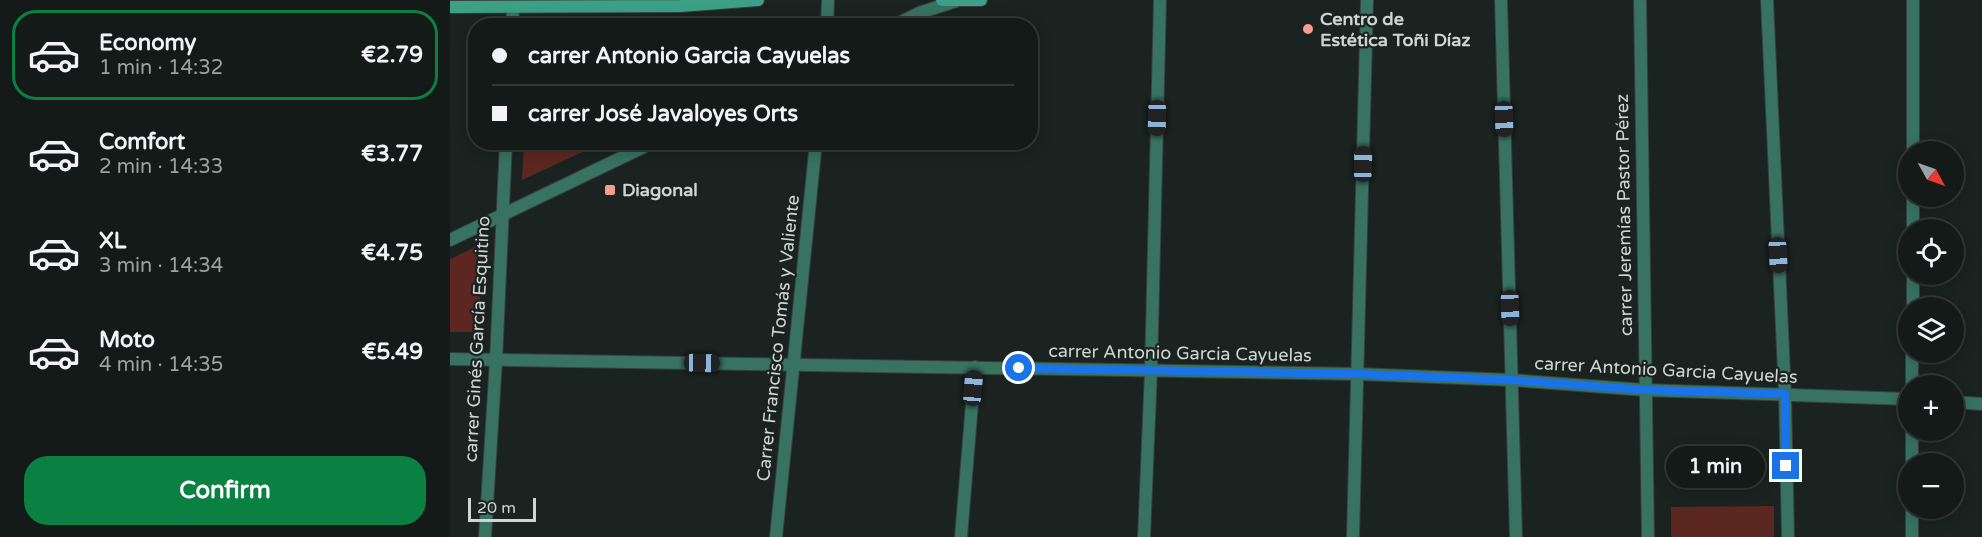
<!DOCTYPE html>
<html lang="en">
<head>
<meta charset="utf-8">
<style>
	:root { --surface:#141a18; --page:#212725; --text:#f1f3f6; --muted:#9da1a2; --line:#333837; --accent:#0b8043 }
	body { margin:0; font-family:"Varela Round",sans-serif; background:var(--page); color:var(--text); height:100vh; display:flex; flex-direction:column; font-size:22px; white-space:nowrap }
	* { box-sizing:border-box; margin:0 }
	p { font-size:20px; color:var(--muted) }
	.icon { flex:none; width:33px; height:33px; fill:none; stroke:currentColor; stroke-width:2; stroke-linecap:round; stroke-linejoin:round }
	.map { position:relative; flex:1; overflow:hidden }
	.sheet { display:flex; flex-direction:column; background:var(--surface); width:450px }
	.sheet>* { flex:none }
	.banner { position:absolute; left:18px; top:18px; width:570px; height:132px; border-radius:24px; box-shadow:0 3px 15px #0003,0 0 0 2px var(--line); display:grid; align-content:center; height:132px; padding:0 24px; background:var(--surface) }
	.needle { width:39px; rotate:130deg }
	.buttons { position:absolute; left:1448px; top:141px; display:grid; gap:12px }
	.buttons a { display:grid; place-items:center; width:66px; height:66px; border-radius:50%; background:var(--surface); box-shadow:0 3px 15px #0003,0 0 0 2px var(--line); font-size:30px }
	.scale { position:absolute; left:18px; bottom:15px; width:68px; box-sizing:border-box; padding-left:6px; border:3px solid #ced5d2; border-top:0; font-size:16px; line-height:21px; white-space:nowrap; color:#ced5d2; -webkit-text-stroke:4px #1a2320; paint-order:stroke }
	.end { position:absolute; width:27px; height:27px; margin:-14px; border:8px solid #1a73e8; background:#fff; box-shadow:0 0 0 3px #fff }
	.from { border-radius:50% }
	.bubble { position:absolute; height:42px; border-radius:21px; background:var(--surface); box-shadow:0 3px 15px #0003,0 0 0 2px var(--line); font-size:20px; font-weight:700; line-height:42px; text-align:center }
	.car { position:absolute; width:18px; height:36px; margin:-18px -9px; border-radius:8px; box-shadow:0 0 4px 2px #0007; background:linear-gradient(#222 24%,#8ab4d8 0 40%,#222 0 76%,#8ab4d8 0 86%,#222 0) }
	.banner b { display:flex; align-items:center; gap:21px; height:57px; font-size:22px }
	.banner b+b { border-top:2px solid var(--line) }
	.banner i { width:15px; height:15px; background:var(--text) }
	ul { padding:10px 0 0; list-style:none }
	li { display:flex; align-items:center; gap:18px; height:90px; margin:0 12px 9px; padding:0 12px; border:3px solid transparent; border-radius:24px }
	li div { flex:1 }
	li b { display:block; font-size:22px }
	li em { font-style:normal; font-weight:700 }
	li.active { border-color:var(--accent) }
	li>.icon { width:54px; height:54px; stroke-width:1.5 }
	.button { display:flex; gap:12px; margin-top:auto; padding:12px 24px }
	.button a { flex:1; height:69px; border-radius:24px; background:var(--accent); color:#fff; font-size:24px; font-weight:700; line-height:69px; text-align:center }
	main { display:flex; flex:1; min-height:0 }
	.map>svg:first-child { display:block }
	.green { fill:#5c2720 }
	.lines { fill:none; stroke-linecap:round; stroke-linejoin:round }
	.minor-casing { stroke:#373f3c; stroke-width:14 }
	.secondary-casing { stroke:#373f3c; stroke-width:14 }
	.minor { stroke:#387261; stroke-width:12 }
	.secondary { stroke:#3ba085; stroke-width:12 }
	.route { stroke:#1a73e8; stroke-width:8 }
	.poi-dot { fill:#f59d8f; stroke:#1a2320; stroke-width:2 }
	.labels { text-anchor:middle; stroke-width:4.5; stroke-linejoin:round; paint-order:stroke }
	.poi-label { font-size:18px; font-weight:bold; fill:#ced5d2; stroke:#1a2320; text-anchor:start }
	.street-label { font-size:18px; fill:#ced5d2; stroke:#1a2320 }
</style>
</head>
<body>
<main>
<section class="sheet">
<ul>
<li class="active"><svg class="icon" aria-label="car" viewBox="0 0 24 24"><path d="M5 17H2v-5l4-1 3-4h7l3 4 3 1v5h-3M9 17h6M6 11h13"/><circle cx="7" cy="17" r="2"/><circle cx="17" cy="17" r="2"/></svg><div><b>Economy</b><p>1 min · 14:32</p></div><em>€2.79</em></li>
<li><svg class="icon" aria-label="car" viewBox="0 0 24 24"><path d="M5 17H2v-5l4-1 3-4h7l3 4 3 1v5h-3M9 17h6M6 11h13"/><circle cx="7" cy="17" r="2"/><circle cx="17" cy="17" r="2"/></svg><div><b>Comfort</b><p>2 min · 14:33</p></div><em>€3.77</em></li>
<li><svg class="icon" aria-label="car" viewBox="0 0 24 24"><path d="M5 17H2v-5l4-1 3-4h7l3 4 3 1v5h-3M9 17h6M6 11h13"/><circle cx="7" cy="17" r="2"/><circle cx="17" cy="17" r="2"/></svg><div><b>XL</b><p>3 min · 14:34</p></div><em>€4.75</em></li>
<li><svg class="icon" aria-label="car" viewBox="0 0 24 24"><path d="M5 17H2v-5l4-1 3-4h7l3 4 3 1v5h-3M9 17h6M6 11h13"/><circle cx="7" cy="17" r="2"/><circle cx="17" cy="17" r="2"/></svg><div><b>Moto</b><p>4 min · 14:35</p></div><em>€5.49</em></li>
</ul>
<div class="button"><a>Confirm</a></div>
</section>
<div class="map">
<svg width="1532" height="537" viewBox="0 0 1532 537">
	<rect width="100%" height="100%" fill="#1a2320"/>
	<g class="green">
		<path d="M74,143V142L152,143L72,180Z"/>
		<path d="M31,244L29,332H0V259Z"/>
		<path d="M1324,506V537H1221V507Z"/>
	</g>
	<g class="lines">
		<defs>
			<g id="minor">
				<path d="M1051,0L1066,537"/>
				<path d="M1190,0L1198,537"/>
				<path d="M1317,0L1335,394L1338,537"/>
				<path d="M62,26L63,8"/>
				<path d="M377,26L378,0"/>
				<path d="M443,26L469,13L506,1"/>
				<path d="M1463,152V0"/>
				<path d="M1463,230V196"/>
				<path d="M0,240L204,142"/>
				<path d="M1463,308V274"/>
				<path d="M0,359L908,374L1062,380L1195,390L1458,399"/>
				<path d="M1462,386V352"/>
				<path d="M1503,402L1532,404"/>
				<path d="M1462,464V430"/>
				<path d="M35,537L46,360L56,142"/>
				<path d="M326,537L366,142"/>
				<path d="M511,537L525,367"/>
				<path d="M694,537L701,371L710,0"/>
				<path d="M903,537L917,0"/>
				<path d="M1462,537V508"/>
			</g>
			<g id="secondary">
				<path d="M492,0H531"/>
				<path d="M0,7L230,6L308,0"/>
			</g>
		</defs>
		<use href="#minor" class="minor-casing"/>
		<use href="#secondary" class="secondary-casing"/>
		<use href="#minor" class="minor"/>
		<use href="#secondary" class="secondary"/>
	</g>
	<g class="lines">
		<path class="route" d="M569,368L908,374L1062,380L1195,390L1335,394L1336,466"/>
	</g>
	<g class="poi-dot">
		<circle cx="858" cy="29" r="6"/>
		<rect x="154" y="184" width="12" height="12" rx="3"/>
	</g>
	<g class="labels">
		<g class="poi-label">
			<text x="870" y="25">Centro de<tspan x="870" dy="21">Estética Toñi Díaz</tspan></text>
			<text x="172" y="196">Diagonal</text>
		</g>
		<g class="street-label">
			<text transform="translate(1174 215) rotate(-91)" y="6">carrer Jeremías Pastor Pérez</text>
			<text transform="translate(328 338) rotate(-84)" y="6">Carrer Francisco Tomás y Valiente</text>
			<text transform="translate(27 339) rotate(-87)" y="6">carrer Ginés García Esquitino</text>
			<text transform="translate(730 353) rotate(1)" y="6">carrer Antonio Garcia Cayuelas</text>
			<text transform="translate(1216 370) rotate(3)" y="6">carrer Antonio Garcia Cayuelas</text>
		</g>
	</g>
</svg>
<div class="buttons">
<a><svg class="needle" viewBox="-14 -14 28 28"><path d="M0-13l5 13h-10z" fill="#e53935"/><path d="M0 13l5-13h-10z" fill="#9da1a2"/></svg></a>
<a><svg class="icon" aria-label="locate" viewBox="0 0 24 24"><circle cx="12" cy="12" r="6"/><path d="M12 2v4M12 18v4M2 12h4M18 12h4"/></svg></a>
<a><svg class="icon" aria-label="layers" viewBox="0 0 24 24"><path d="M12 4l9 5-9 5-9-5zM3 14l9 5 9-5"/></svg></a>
<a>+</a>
<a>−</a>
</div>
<div class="scale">20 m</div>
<i class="end from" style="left:569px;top:368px"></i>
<i class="end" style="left:1336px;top:466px"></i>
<div class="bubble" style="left:1216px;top:446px;width:99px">1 min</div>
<i class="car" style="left:707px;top:118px;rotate:181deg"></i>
<i class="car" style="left:1054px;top:119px;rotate:178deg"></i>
<i class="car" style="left:913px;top:164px;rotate:1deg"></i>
<i class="car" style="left:1328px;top:255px;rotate:177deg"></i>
<i class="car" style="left:1060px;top:308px;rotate:178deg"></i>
<i class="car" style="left:252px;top:363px;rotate:91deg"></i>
<i class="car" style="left:523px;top:388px;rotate:5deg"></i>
<div class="banner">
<b><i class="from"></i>carrer Antonio Garcia Cayuelas</b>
<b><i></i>carrer José Javaloyes Orts</b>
</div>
</div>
</main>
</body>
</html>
